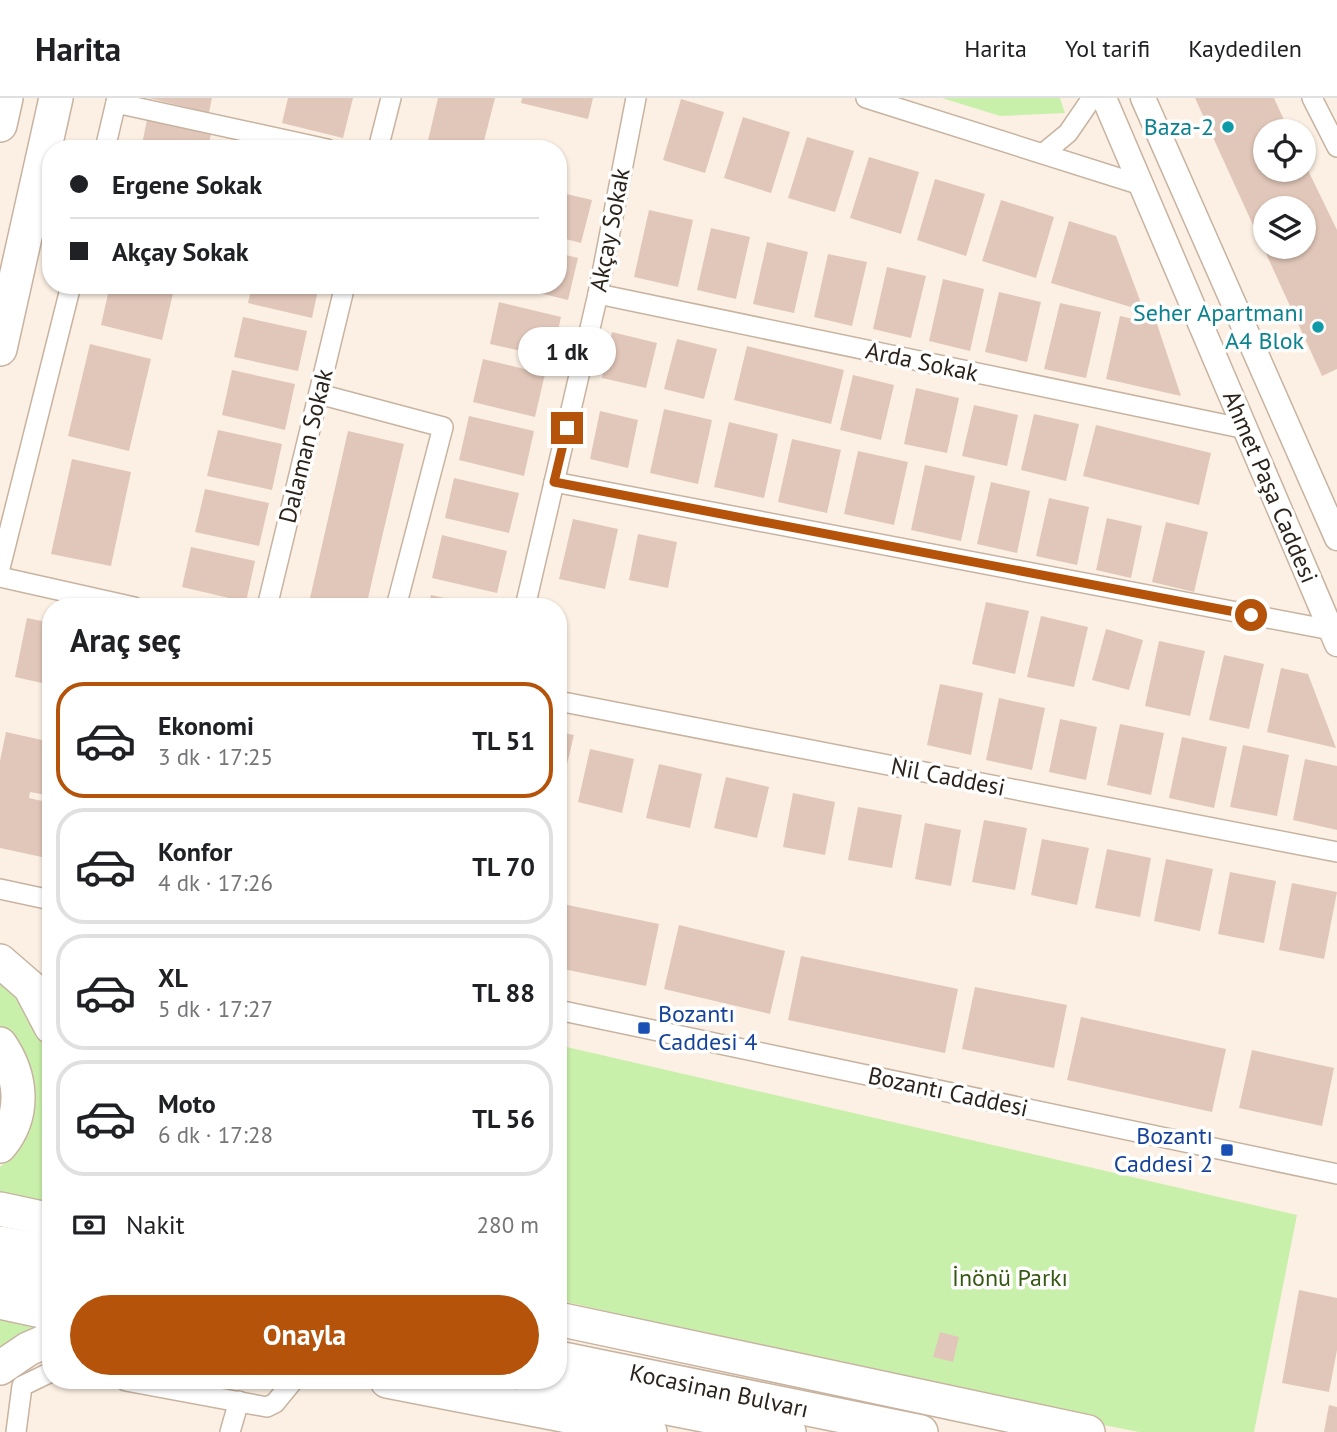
<!DOCTYPE html>
<html lang="tr">
<head>
<meta charset="utf-8">
<style>
	:root { --surface:#fff; --page:#f6f6f6; --text:#202124; --muted:#757577; --line:#e0e0e0; --accent:#b45309 }
	body { margin:0; font-family:"PT Sans",sans-serif; background:var(--page); color:var(--text); height:100vh; display:flex; flex-direction:column; font-size:26px; white-space:nowrap }
	* { box-sizing:border-box; margin:0 }
	p { font-size:23px; color:var(--muted) }
	.icon { flex:none; width:38px; height:38px; fill:none; stroke:currentColor; stroke-width:2; stroke-linecap:round; stroke-linejoin:round }
	.map { position:relative; flex:1; overflow:hidden }
	.side { position:absolute; left:42px; top:500px; width:525px; height:791px; display:flex; flex-direction:column; background:var(--surface); border-radius:28px; box-shadow:0 2px 5px #0004 }
	.side>* { flex:none }
	.top-card { position:absolute; left:42px; top:42px; width:525px; height:154px; border-radius:28px; box-shadow:0 2px 5px #0004; display:grid; align-content:center; height:154px; padding:0 28px; background:var(--surface) }
	.fabs { position:absolute; left:1253px; top:21px; display:grid; gap:14px }
	.fabs a { display:grid; place-items:center; width:63px; height:63px; border-radius:50%; background:var(--surface); box-shadow:0 2px 5px #0004; font-size:35px }
	.end { position:absolute; width:32px; height:32px; margin:-16px; border:9px solid #b45309; background:#fff; box-shadow:0 0 0 4px #fff }
	.from { border-radius:50% }
	.bubble { position:absolute; height:49px; border-radius:24px; background:var(--surface); box-shadow:0 2px 5px #0004; font-size:23px; font-weight:600; line-height:49px; text-align:center }
	.top-card b { display:flex; align-items:center; gap:24px; height:66px; font-size:26px }
	.top-card b+b { border-top:2px solid var(--line) }
	.top-card i { width:18px; height:18px; background:var(--text) }
	ul { padding:0; list-style:none }
	li { display:flex; align-items:center; gap:21px; height:116px; margin:0 14px 10px; padding:0 14px; border:4px solid var(--line); border-radius:28px }
	li div { flex:1 }
	li b { display:block; font-size:26px }
	li em { font-style:normal; font-weight:600 }
	li.on { border-color:var(--accent) }
	li>.icon { width:63px; height:63px; stroke-width:1.5 }
	h2 { padding:0 28px; font-size:32px; line-height:84px }
	.pay { display:flex; align-items:center; gap:18px; height:77px; padding:0 28px; font-size:26px }
	.pay p { margin-inline-start:auto }
	.action { display:flex; gap:14px; margin-top:auto; padding:14px 28px }
	.action a { flex:1; height:80px; border-radius:42px; background:var(--accent); color:#fff; font-size:28px; font-weight:600; line-height:80px; text-align:center }
	header { display:flex; align-items:center; gap:42px; box-sizing:border-box; height:98px; padding:0 35px; background:var(--surface); border-bottom:2px solid var(--line) }
	header strong { font-size:33px }
	nav { display:flex; gap:38px; margin-inline-start:auto; font-size:24px }
	.map>svg:first-child { display:block }
	.green { fill:#c9f0ab }
	.building { fill:#e1c7b9; fill-rule:evenodd }
	.lines { fill:none; stroke-linecap:round; stroke-linejoin:round }
	.minor-casing { stroke:#c7b3a0; stroke-width:22 }
	.tertiary-casing { stroke:#c7b3a0; stroke-width:27 }
	.trunk-casing { stroke:#c7b3a0; stroke-width:36 }
	.minor { stroke:#fff; stroke-width:19 }
	.tertiary { stroke:#fff; stroke-width:24 }
	.trunk { stroke:#fff; stroke-width:33 }
	.route { stroke:#b45309; stroke-width:9 }
	.culture-dot { fill:#0f9aa8; stroke:#fff; stroke-width:2.5 }
	.transit-dot { fill:#1a4fb4; stroke:#fff; stroke-width:2.5 }
	.labels { text-anchor:middle; stroke-width:7; stroke-linejoin:round; paint-order:stroke }
	.culture-label { font-size:24px; fill:#0d838f; stroke:#fff; text-anchor:end }
	.street-label { font-size:24px; fill:#2b231c; stroke:#fff }
	.transit-label { font-size:24px; fill:#164399; stroke:#fff; text-anchor:start }
	.park-label { font-size:24px; fill:#365811; stroke:#fff }
</style>
</head>
<body>
<header>
<strong>Harita</strong>
<nav><a>Harita</a><a>Yol tarifi</a><a>Kaydedilen</a></nav>
</header>
<div class="map">
<svg width="1337" height="1334" viewBox="0 0 1337 1334">
	<rect width="100%" height="100%" fill="#fcf0e4"/>
	<g class="green">
		<path d="M942,0H1060L1065,15L1000,18Z"/>
		<path d="M0,877L42,927L51,977V1109L0,1098V1069L11,1059L0,969Z"/>
		<path d="M558,947L1297,1117L1254,1334H1139L1063,1319L558,1202Z"/>
		<path d="M0,1215L51,1226L0,1255Z"/>
	</g>
	<g class="building">
		<path d="M149,0H212L209,15Z"/>
		<path d="M288,0H353L343,40L282,25Z"/>
		<path d="M438,0H495L482,51H426Z"/>
		<path d="M522,0H593L588,21L521,5Z"/>
		<path d="M1195,0H1274L1289,33H1265V72H1304V64L1337,132V271L1322,278ZM1265,110H1304V149H1265Z"/>
		<path d="M681,1L724,14L705,75L663,62Z"/>
		<path d="M148,17L212,31L208,51H141Z"/>
		<path d="M743,19L790,34L771,95L724,80Z"/>
		<path d="M807,39L854,53L835,114L788,100Z"/>
		<path d="M869,59L919,74L901,136L850,120Z"/>
		<path d="M935,81L985,96L966,158L917,142Z"/>
		<path d="M558,94L592,102L581,145L558,139Z"/>
		<path d="M1001,102L1054,119L1036,180L982,163Z"/>
		<path d="M649,112L693,122L678,189L634,179Z"/>
		<path d="M1069,123L1116,138L1144,213L1051,185Z"/>
		<path d="M711,130L750,139L736,201L697,192Z"/>
		<path d="M767,144L808,154L794,215L753,206Z"/>
		<path d="M558,155L578,160L568,202L511,188L558,187Z"/>
		<path d="M828,156L867,164L852,228L814,219Z"/>
		<path d="M887,169L926,178L911,240L873,231Z"/>
		<path d="M943,181L984,191L970,253L929,243Z"/>
		<path d="M110,187H175L162,242L101,227Z"/>
		<path d="M252,187H319L312,220L248,205Z"/>
		<path d="M999,194L1041,204L1027,264L985,254Z"/>
		<path d="M499,204L561,219L552,260L490,246Z"/>
		<path d="M1060,205L1101,214L1086,280L1044,271Z"/>
		<path d="M1120,218L1157,226L1181,298L1106,281Z"/>
		<path d="M243,219L307,233L298,273L234,259Z"/>
		<path d="M612,234L657,245L646,290L602,280Z"/>
		<path d="M677,241L717,251L704,301L664,291Z"/>
		<path d="M90,246L151,261L129,353L68,338Z"/>
		<path d="M747,248L844,272L831,326L734,302Z"/>
		<path d="M483,261L545,276L535,319L473,304Z"/>
		<path d="M232,272L295,286L285,332L222,317Z"/>
		<path d="M853,277L894,287L881,342L840,332Z"/>
		<path d="M916,290L959,300L947,355L904,346Z"/>
		<path d="M974,307L1018,317L1007,368L962,358Z"/>
		<path d="M664,311L712,322L698,386L650,375Z"/>
		<path d="M600,313L638,322L628,370L590,361Z"/>
		<path d="M1034,316L1079,326L1066,383L1021,372Z"/>
		<path d="M469,318L534,333L524,378L459,362Z"/>
		<path d="M729,324L778,336L764,400L714,389Z"/>
		<path d="M1096,327L1211,355L1199,407L1083,378Z"/>
		<path d="M218,332L282,346L272,392L207,378Z"/>
		<path d="M348,333L404,346L379,452L366,509H308Z"/>
		<path d="M792,341L841,352L827,415L778,404Z"/>
		<path d="M858,353L908,364L894,427L844,416Z"/>
		<path d="M72,361L131,374L111,468L51,456Z"/>
		<path d="M925,367L975,378L961,443L911,432Z"/>
		<path d="M454,380L519,395L509,435L445,420Z"/>
		<path d="M991,384L1030,393L1017,455L977,446Z"/>
		<path d="M205,391L269,405L259,448L195,434Z"/>
		<path d="M1049,400L1089,409L1077,467L1036,458Z"/>
		<path d="M1107,420L1142,428L1131,480L1096,472Z"/>
		<path d="M573,421L618,431L605,491L559,481Z"/>
		<path d="M1166,424L1208,434L1194,494L1152,484Z"/>
		<path d="M638,436L677,444L668,490L629,482Z"/>
		<path d="M442,437L507,453L497,495L432,480Z"/>
		<path d="M191,449L255,463L246,504L182,489Z"/>
		<path d="M431,497L479,508L478,509H428Z"/>
		<path d="M986,504L1029,513L1015,576L972,566Z"/>
		<path d="M1041,518L1088,529L1074,589L1027,579Z"/>
		<path d="M27,520L51,525V587L15,579Z"/>
		<path d="M1106,531L1143,542L1129,592L1092,582Z"/>
		<path d="M1159,543L1205,553L1190,618L1145,608Z"/>
		<path d="M1224,557L1264,566L1249,631L1209,622Z"/>
		<path d="M1281,570L1308,576L1336,650L1267,634Z"/>
		<path d="M940,586L983,595L971,657L927,647Z"/>
		<path d="M999,600L1045,610L1032,672L986,662Z"/>
		<path d="M1060,621L1097,629L1086,682L1049,674Z"/>
		<path d="M1120,626L1164,635L1151,697L1107,687Z"/>
		<path d="M6,634L51,644V698L30,694L29,700L51,705V761L0,750V663Z"/>
		<path d="M558,634L574,637L559,700L558,699Z"/>
		<path d="M1182,639L1227,649L1214,710L1169,700Z"/>
		<path d="M1243,647L1289,657L1277,718L1230,709Z"/>
		<path d="M590,651L634,661L622,715L578,704Z"/>
		<path d="M1305,661L1337,668V732L1293,722Z"/>
		<path d="M659,666L702,676L690,730L646,720Z"/>
		<path d="M726,679L769,689L757,740L714,730Z"/>
		<path d="M793,695L835,704L825,757L783,749Z"/>
		<path d="M858,709L902,717L892,770L848,762Z"/>
		<path d="M984,722L1027,730L1015,792L972,784Z"/>
		<path d="M925,725L961,732L951,788L915,781Z"/>
		<path d="M1042,741L1089,750L1077,807L1031,797Z"/>
		<path d="M1107,751L1151,760L1140,819L1095,810Z"/>
		<path d="M1166,761L1213,771L1200,833L1154,823Z"/>
		<path d="M1230,774L1276,783L1264,845L1218,836Z"/>
		<path d="M1292,785L1337,794L1324,861L1279,852Z"/>
		<path d="M558,805L659,826L646,888L558,870Z"/>
		<path d="M679,827L785,853L770,916L664,891Z"/>
		<path d="M801,858L958,891L945,955L788,922Z"/>
		<path d="M975,889L1067,907L1054,970L962,951Z"/>
		<path d="M1081,919L1226,951L1212,1014L1067,982Z"/>
		<path d="M1252,952L1334,970L1322,1028L1239,1010Z"/>
		<path d="M1299,1192L1337,1200V1252L1329,1294L1282,1285Z"/>
		<path d="M940,1234L959,1239L953,1264L933,1259Z"/>
		<path d="M1329,1307L1337,1309V1334H1324Z"/>
	</g>
	<g class="lines">
		<defs>
			<g id="minor">
				<path d="M866,0L1141,87"/>
				<path d="M1312,0L1337,49"/>
				<path d="M116,5L327,51"/>
				<path d="M105,51L117,0"/>
				<path d="M378,51L391,0"/>
				<path d="M1045,54L1068,35L1092,0"/>
				<path d="M598,196L1246,331"/>
				<path d="M319,296L443,329L396,509"/>
				<path d="M554,384L1331,532"/>
				<path d="M0,470L71,187"/>
				<path d="M0,479L134,509"/>
				<path d="M267,509L345,187"/>
				<path d="M525,509L598,196L636,0"/>
				<path d="M558,603L1337,754"/>
				<path d="M0,791L51,802"/>
				<path d="M558,912L1337,1076"/>
				<path d="M126,1283L267,1309L275,1305L293,1283"/>
				<path d="M16,1334L22,1288L51,1274"/>
				<path d="M230,1334L239,1303"/>
			</g>
			<g id="tertiary">
				<path d="M1104,0L1337,546"/>
				<path d="M1143,0L1337,440"/>
			</g>
			<g id="trunk">
				<path d="M0,27L6,0"/>
				<path d="M0,251L56,0"/>
				<path d="M0,863L30,889L51,929"/>
				<path d="M0,946C22,978 26,1017 0,1048"/>
				<path d="M0,1111L51,1122"/>
				<path d="M0,1145L51,1155"/>
				<path d="M0,1173L51,1184"/>
				<path d="M0,1204L51,1215"/>
				<path d="M558,1221L1088,1334"/>
				<path d="M558,1260L921,1334"/>
				<path d="M0,1270L28,1251L51,1241"/>
				<path d="M387,1283L650,1334"/>
				<path d="M531,1283L789,1334"/>
			</g>
		</defs>
		<use href="#minor" class="minor-casing"/>
		<use href="#tertiary" class="tertiary-casing"/>
		<use href="#trunk" class="trunk-casing"/>
		<use href="#minor" class="minor"/>
		<use href="#tertiary" class="tertiary"/>
		<use href="#trunk" class="trunk"/>
	</g>
	<g class="lines">
		<path class="route" d="M567,330L554,384L1251,517"/>
	</g>
	<g class="culture-dot">
		<circle cx="1228" cy="29" r="7"/>
		<circle cx="1318" cy="229" r="7"/>
	</g>
	<g class="transit-dot">
		<rect x="637" y="923" width="14" height="14" rx="3.5"/>
		<rect x="1220" y="1045" width="14" height="14" rx="3.5"/>
	</g>
	<g class="labels">
		<g class="culture-label">
			<text x="1214" y="37">Baza-2</text>
			<text x="1304" y="223">Seher Apartmanı<tspan x="1304" dy="28">A4 Blok</tspan></text>
		</g>
		<g class="street-label">
			<text transform="translate(610 132) rotate(-79)" y="8">Akçay Sokak</text>
			<text transform="translate(922 264) rotate(12)" y="8">Arda Sokak</text>
			<text transform="translate(306 348) rotate(-76)" y="8">Dalaman Sokak</text>
			<text transform="translate(1270 389) rotate(67)" y="8">Ahmet Paşa Caddesi</text>
			<text transform="translate(948 679) rotate(11)" y="8">Nil Caddesi</text>
			<text transform="translate(948 994) rotate(12)" y="8">Bozantı Caddesi</text>
			<text transform="translate(719 1293) rotate(12)" y="8">Kocasinan Bulvarı</text>
		</g>
		<g class="transit-label">
			<text x="658" y="924">Bozantı<tspan x="658" dy="28">Caddesi 4</tspan></text>
			<text x="1213" y="1046" text-anchor="end">Bozantı<tspan x="1213" dy="28">Caddesi 2</tspan></text>
		</g>
		<g class="park-label">
			<text x="1010" y="1188">İnönü Parkı</text>
		</g>
	</g>
</svg>
<div class="fabs">
<a><svg class="icon" aria-label="locate" viewBox="0 0 24 24"><circle cx="12" cy="12" r="6"/><path d="M12 2v4M12 18v4M2 12h4M18 12h4"/></svg></a>
<a><svg class="icon" aria-label="layers" viewBox="0 0 24 24"><path d="M12 4l9 5-9 5-9-5zM3 14l9 5 9-5"/></svg></a>
</div>
<i class="end from" style="left:1251px;top:517px"></i>
<i class="end" style="left:567px;top:330px"></i>
<div class="bubble" style="left:518px;top:229px;width:98px">1 dk</div>
<div class="top-card">
<b><i class="from"></i>Ergene Sokak</b>
<b><i></i>Akçay Sokak</b>
</div>
<section class="side">
<h2>Araç seç</h2>
<ul>
<li class="on"><svg class="icon" aria-label="car" viewBox="0 0 24 24"><path d="M5 17H2v-5l4-1 3-4h7l3 4 3 1v5h-3M9 17h6M6 11h13"/><circle cx="7" cy="17" r="2"/><circle cx="17" cy="17" r="2"/></svg><div><b>Ekonomi</b><p>3 dk · 17:25</p></div><em>TL 51</em></li>
<li><svg class="icon" aria-label="car" viewBox="0 0 24 24"><path d="M5 17H2v-5l4-1 3-4h7l3 4 3 1v5h-3M9 17h6M6 11h13"/><circle cx="7" cy="17" r="2"/><circle cx="17" cy="17" r="2"/></svg><div><b>Konfor</b><p>4 dk · 17:26</p></div><em>TL 70</em></li>
<li><svg class="icon" aria-label="car" viewBox="0 0 24 24"><path d="M5 17H2v-5l4-1 3-4h7l3 4 3 1v5h-3M9 17h6M6 11h13"/><circle cx="7" cy="17" r="2"/><circle cx="17" cy="17" r="2"/></svg><div><b>XL</b><p>5 dk · 17:27</p></div><em>TL 88</em></li>
<li><svg class="icon" aria-label="car" viewBox="0 0 24 24"><path d="M5 17H2v-5l4-1 3-4h7l3 4 3 1v5h-3M9 17h6M6 11h13"/><circle cx="7" cy="17" r="2"/><circle cx="17" cy="17" r="2"/></svg><div><b>Moto</b><p>6 dk · 17:28</p></div><em>TL 56</em></li>
</ul>
<div class="pay"><svg class="icon" aria-label="cash" viewBox="0 0 24 24"><path d="M3 7h18v10H3z"/><circle cx="12" cy="12" r="2"/></svg>Nakit<p>280 m</p></div>
<div class="action"><a>Onayla</a></div>
</section>
</div>
</body>
</html>
